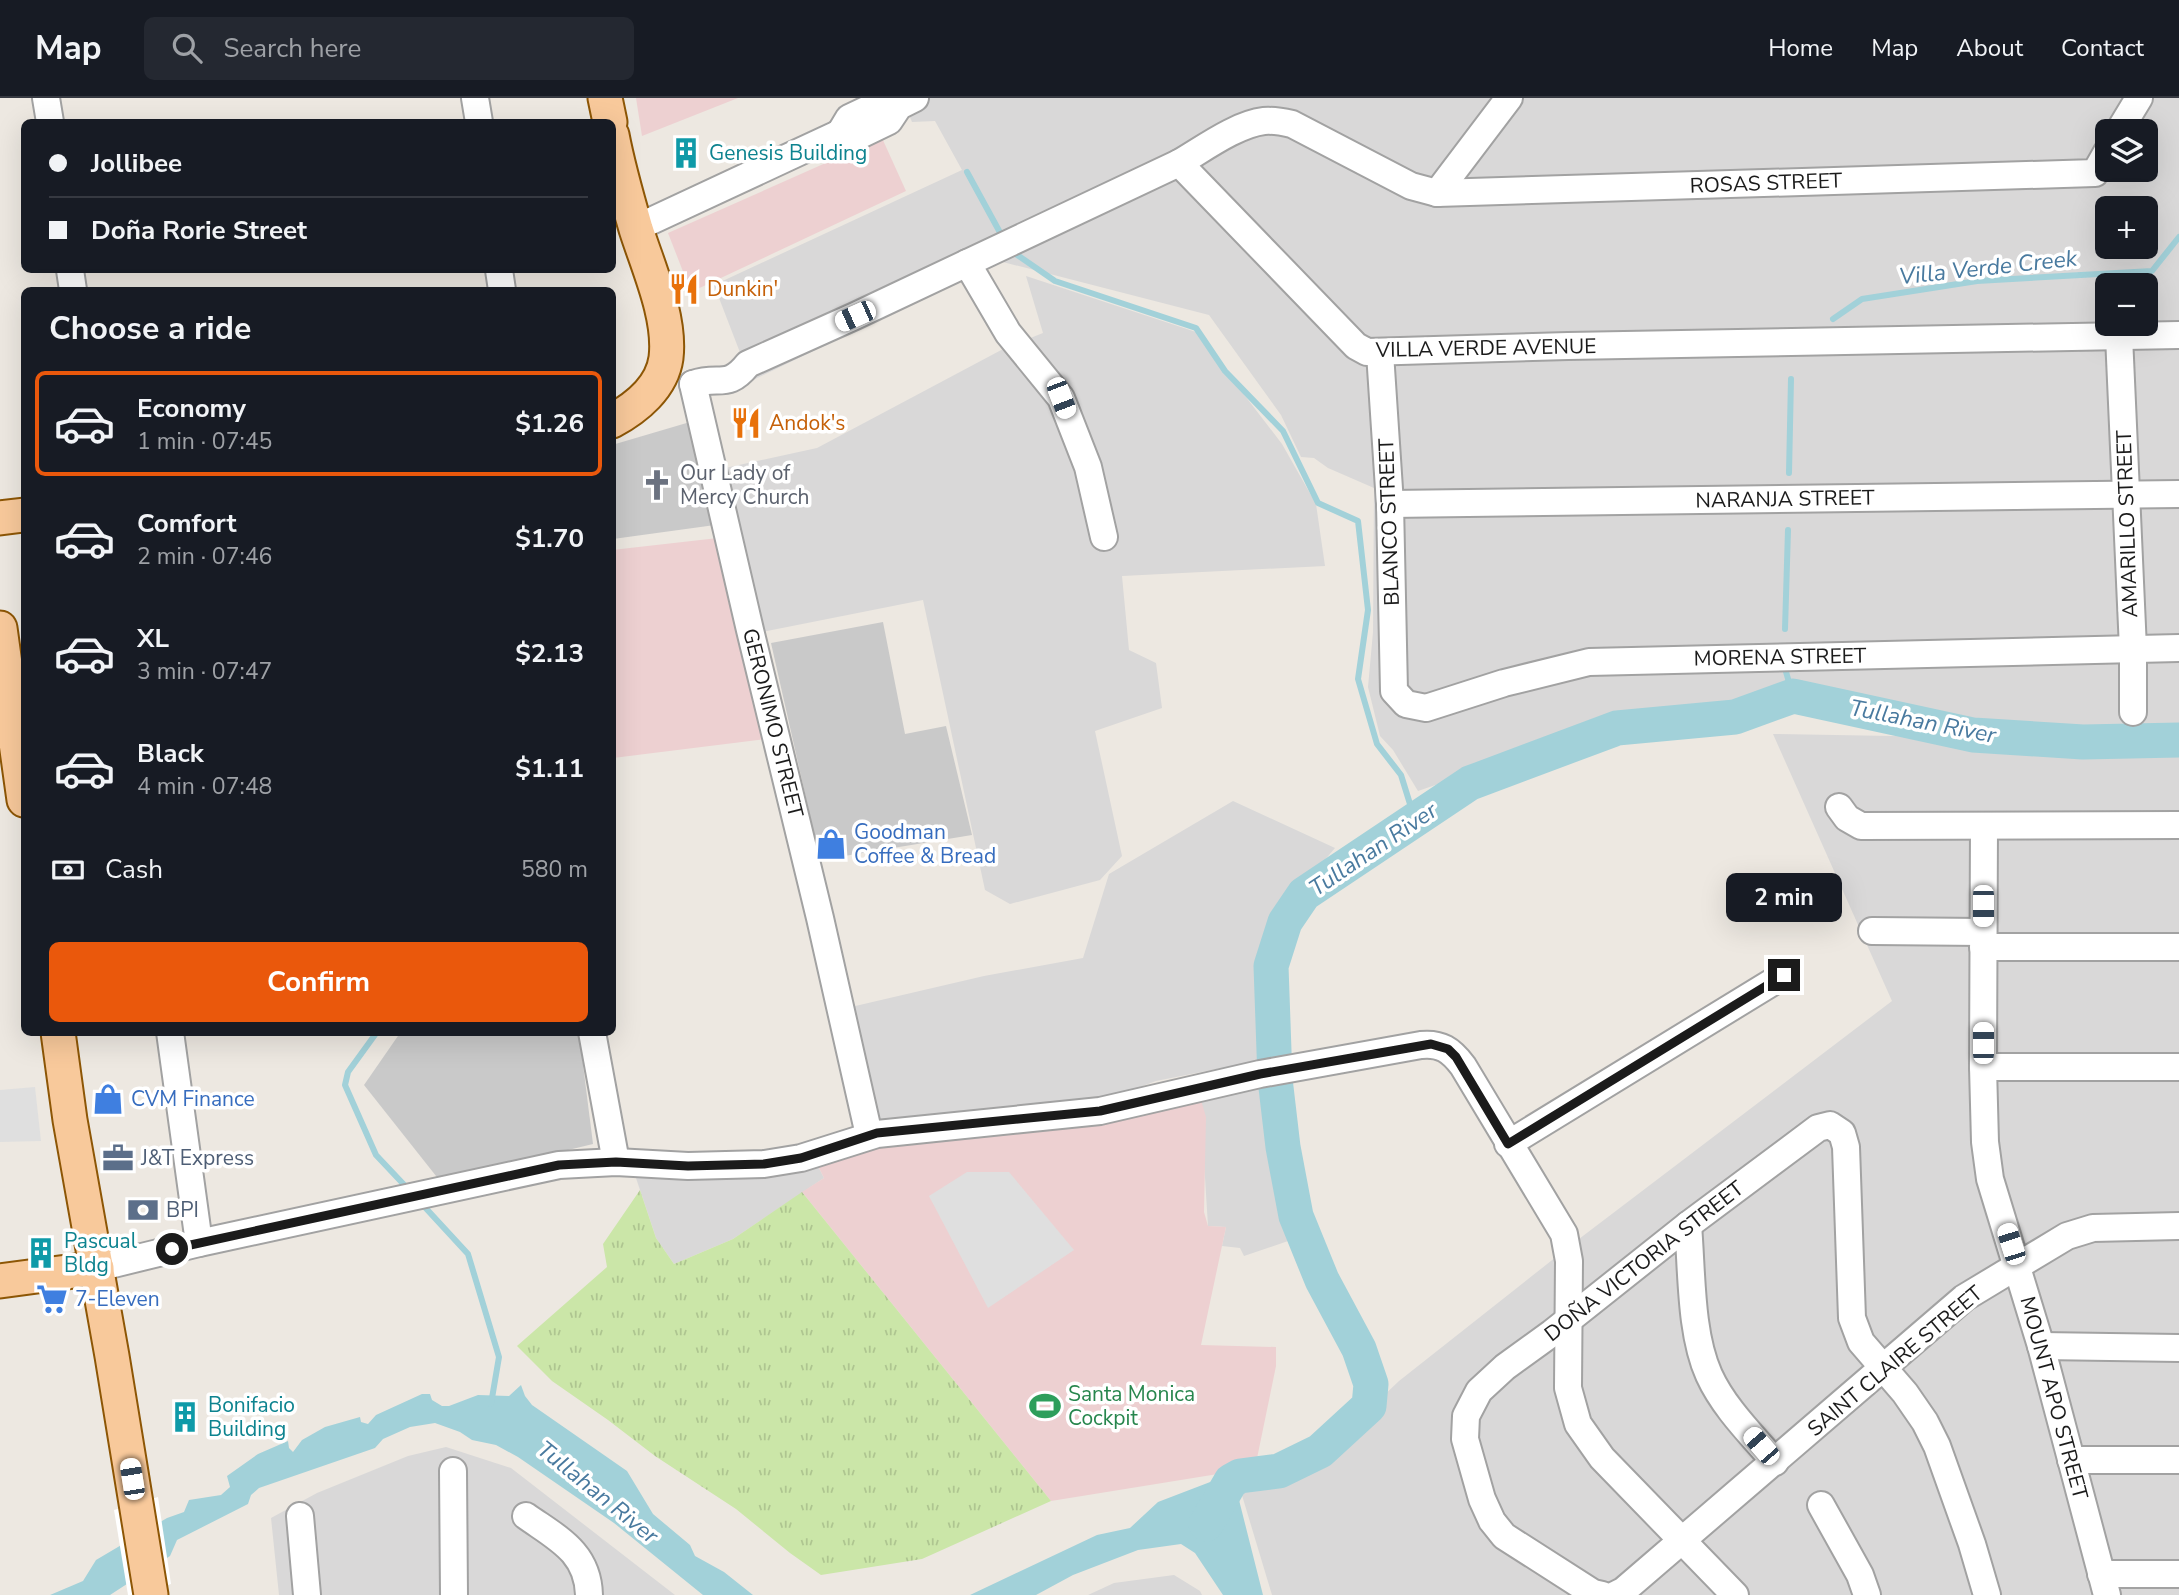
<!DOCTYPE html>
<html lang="en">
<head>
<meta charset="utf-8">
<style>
	:root { --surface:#171b24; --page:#242831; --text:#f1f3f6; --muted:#9ea1a6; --line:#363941; --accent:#ea580c }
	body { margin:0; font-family:"Nunito Sans",sans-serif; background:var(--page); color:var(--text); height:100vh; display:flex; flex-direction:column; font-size:26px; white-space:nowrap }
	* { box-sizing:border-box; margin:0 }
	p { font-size:23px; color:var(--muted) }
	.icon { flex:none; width:38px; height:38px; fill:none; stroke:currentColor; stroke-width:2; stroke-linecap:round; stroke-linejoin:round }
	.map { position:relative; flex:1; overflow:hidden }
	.side { position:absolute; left:21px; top:189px; width:595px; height:749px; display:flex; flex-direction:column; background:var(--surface); border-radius:10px; box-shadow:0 7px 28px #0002 }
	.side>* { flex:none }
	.banner { position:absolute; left:21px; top:21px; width:595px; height:154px; border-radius:10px; box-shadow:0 7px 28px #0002; display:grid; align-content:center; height:154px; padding:0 28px; background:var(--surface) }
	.fabs { position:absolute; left:2095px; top:21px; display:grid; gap:14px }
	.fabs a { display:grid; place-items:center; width:63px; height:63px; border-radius:10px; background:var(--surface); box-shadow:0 7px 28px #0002; font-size:35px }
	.end { position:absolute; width:32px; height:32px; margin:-16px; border:9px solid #1b1b1b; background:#fff; box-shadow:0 0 0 4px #fff }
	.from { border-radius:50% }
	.bubble { position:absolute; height:49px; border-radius:10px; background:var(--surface); box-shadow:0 7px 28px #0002; font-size:23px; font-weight:700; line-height:49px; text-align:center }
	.car { position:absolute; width:21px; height:42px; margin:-21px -10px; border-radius:9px; box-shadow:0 0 5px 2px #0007; background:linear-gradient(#fff 24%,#345 0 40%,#fff 0 76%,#345 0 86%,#fff 0) }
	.banner b { display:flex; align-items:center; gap:24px; height:66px; font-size:26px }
	.banner b+b { border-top:2px solid var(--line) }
	.banner i { width:18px; height:18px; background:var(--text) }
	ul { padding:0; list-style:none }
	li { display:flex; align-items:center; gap:21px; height:105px; margin:0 14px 10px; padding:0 14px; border:4px solid transparent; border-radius:10px }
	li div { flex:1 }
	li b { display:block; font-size:26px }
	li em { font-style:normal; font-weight:700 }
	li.selected { border-color:var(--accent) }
	li>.icon { width:63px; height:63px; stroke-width:1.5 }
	h2 { padding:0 28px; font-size:32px; line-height:84px }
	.pay { display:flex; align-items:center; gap:18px; height:77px; padding:0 28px; font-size:26px }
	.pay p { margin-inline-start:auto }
	.action { display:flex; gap:14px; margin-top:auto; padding:14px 28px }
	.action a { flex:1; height:80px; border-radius:10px; background:var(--accent); color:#fff; font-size:28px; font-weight:700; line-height:80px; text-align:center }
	header { display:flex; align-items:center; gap:42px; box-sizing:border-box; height:98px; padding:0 35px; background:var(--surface); border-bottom:2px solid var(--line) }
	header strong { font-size:33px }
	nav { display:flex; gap:38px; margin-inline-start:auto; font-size:24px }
	.search { width:490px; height:63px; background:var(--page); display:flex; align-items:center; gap:18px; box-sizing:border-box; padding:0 24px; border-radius:10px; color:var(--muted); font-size:26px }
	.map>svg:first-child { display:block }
	.residential { fill:#d9d8d8; fill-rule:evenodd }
	.commercial { fill:#edd0d1 }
	.religious { fill:#c9c9c9 }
	.grass { fill:url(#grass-tufts) }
	.parking { fill:#dfdfdf }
	.water { fill:#a2d1d9 }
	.pier { fill:#fff }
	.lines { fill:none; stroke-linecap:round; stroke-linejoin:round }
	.stream { stroke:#a2d1d9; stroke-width:6 }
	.river { stroke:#a2d1d9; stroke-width:35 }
	.minor-casing { stroke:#a2a2a2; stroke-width:30 }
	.major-casing { stroke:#8d5605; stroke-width:37 }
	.minor { stroke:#fff; stroke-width:26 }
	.major { stroke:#f8c99b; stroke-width:33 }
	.route { stroke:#1b1b1b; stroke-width:9 }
	.labels { text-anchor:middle; stroke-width:7; stroke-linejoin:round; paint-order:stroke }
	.culture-label { font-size:21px; fill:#0d838f; stroke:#fff; text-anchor:start }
	.street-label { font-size:21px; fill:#1b1b1b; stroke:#fff }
	.food-label { font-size:21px; fill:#c56008; stroke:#fff; text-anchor:start }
	.worship-label { font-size:21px; fill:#5b616d; stroke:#fff; text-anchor:start }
	.shop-label { font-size:21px; fill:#366cbe; stroke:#fff; text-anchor:start }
	.service-label { font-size:21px; fill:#4e5e75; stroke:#fff; text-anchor:start }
	.leisure-label { font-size:21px; fill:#27864d; stroke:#fff; text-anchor:start }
	.water-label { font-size:23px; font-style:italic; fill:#497a9f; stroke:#fff }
</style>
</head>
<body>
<header>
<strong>Map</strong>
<div class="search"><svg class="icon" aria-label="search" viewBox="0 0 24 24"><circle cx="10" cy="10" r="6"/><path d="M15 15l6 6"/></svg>Search here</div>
<nav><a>Home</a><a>Map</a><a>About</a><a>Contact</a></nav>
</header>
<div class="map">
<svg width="2179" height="1497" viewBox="0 0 2179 1497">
	<defs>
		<pattern id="grass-tufts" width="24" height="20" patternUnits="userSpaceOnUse" patternTransform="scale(1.75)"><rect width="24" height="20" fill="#cbe6a8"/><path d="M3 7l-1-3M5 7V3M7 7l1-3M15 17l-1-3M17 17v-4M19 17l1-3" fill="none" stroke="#aec590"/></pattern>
	</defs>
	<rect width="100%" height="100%" fill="#ede8e1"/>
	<g class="residential">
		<path d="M902,0H2179V635L1973,629L1730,610L1609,627L1418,693L1393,652L1380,638L1368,589L1373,534L1374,390L1328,370L1314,360L1301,359L1281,317L1209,217L999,163L751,283L714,187L962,72L935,23L912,24ZM2107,33H2146V72H2107ZM2107,110H2146V149H2107ZM2107,187H2146V226H2107Z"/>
		<path d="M1026,178L1196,234L1282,346L1316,406L1325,468L1122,478L1129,552L1156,565L1162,610L1095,633L1122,758L1100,782L1010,806L985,792L923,502L762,534L725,370L817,350L1005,250L1043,235Z"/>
		<path d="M1773,636L2179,643V1497H1272L1241,1394L1298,1379L1399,1283L1575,1144L1892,903Z"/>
		<path d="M1233,703L1335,750L1287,806L1262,862V962L1156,983L1102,1003L874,1027L851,909L984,878L1083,860L1109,776Z"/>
		<path d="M1258,984L1266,1044L1276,1093L1291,1142L1244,1158L1240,1150L1222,1148L1226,1129L1208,1128L1200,999Z"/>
		<path d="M814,1060L824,1080L733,1141L674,1166L656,1140L633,1071Z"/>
		<path d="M446,1349L511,1370L675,1497H279L271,1420L317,1395L408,1358Z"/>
		<path d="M1174,1477L1200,1493L1202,1497H1088L1114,1485Z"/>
	</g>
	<g class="commercial">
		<path d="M636,0H738L642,38Z"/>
		<path d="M882,40L906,93L691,194L668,135Z"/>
		<path d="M718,440L767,641L613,660L612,452Z"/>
		<path d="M1200,999L1206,1019L1204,1114L1208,1128L1226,1129L1201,1247L1276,1249V1268L1255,1370L1051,1403L802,1094L824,1080L814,1060L881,1038Z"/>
	</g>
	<g class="religious">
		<path d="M690,324L715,427L613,441L612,347Z"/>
		<path d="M883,524L905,636L946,628L972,737L820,762L771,545Z"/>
		<path d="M400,935H579L593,1046L440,1083L364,987Z"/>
	</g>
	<path class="grass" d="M640,1092L656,1140L674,1166L733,1141L802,1094L1051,1403L922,1461L821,1477L790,1455L736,1411L655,1358L608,1322L552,1283L517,1248L607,1169L603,1146Z"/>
	<g class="parking">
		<path d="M35,989L41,1043L0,1044V992Z"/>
		<path d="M967,1074H1009L1074,1152L988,1210L929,1098Z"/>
	</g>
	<g class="water">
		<path d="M521,1287L525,1298L532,1307L627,1373L653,1416L690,1447L695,1458L724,1474L753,1497H703L614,1425L518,1359L496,1347L472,1342L460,1334L435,1325L410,1329L383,1341L375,1350L259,1390L251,1397L248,1406L177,1442L170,1458L110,1497H50L83,1483L96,1462L167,1420L184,1414L189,1402L221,1397L230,1389L227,1378L258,1356L288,1343L289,1350L293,1354L302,1342L325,1329L360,1319L361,1324L368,1326L376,1317L422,1296H430L432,1302L442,1308H449L478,1297L509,1298Z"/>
		<path d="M1218,1381L1231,1383L1238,1398L1263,1497H1223L1195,1455L1181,1446L1138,1452L1073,1477L1036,1497H970L1097,1437L1130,1430L1158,1404Z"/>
	</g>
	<path class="pier" d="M158,1399L171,1486L137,1497H128L114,1412Z"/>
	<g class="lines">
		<g class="stream">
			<path d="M967,74L1003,140"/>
			<path d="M1010,152L1055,183L1196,230L1225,273L1283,333L1318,405L1358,423L1368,512L1358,581L1377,646L1401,677L1415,722"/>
			<path d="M1833,221L1862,201L1977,183L2152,173L2179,139"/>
			<path d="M1789,375L1791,281"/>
			<path d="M1785,531L1788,432"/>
			<path d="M1784,567L1793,598"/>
			<path d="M377,934L348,974L345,987L376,1057L409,1092"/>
			<path d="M421,1105L468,1156L499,1259L491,1306"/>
		</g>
		<path class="river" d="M1206,1426L1231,1383L1240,1378L1279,1373L1320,1353L1369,1308L1371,1286L1359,1251L1322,1182L1296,1118L1283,1049L1275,981L1271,868L1285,824L1304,796L1470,685L1617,630L1735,619L1793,598L1973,637L2083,644L2179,642"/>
		<defs>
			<g id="minor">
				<path d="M46,0L50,24"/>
				<path d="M475,0L479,24"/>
				<path d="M2119,33L2139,0"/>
				<path d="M840,35L849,20L881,5L899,8"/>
				<path d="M1179,65C1203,51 1237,26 1264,23C1274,22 1283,24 1292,26L1411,88L1437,95L1509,0"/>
				<path d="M1437,95L2095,75L2107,54"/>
				<path d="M636,130L840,35L858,38L889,23L899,8L915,0"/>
				<path d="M967,165L1008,235L1061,300L1088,369L1104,439"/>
				<path d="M70,172L73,192"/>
				<path d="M499,172L502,192"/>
				<path d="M2119,238L2133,551V614"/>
				<path d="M1380,255L1390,406L1394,593L1406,606L1426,610L1504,585L1589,564L2179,550"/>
				<path d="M693,286C720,277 727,292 748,266L855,218L1179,65L1356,248L1367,254L1568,248L2179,237"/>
				<path d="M693,286L750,532L820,820L869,1037"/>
				<path d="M1390,406L2179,396"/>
				<path d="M1839,709L1847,720L1861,728L2179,727"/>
				<path d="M1984,728L1983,969L1985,1044L1990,1081L2041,1248L2107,1497"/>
				<path d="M1872,833L1983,834"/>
				<path d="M1983,849H2179"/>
				<path d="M170,934L199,1145"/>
				<path d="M592,934L616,1064"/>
				<path d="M1983,969H2179"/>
				<path d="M1508,1046L1784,877"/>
				<path d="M1688,1127C1692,1174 1690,1235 1709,1277C1724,1310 1752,1337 1775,1364"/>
				<path d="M97,1170L199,1145L559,1067L616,1064L688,1068L764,1066L801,1060L877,1036L1100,1013L1260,976L1421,947C1441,945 1451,952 1463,968L1564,1136L1569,1163L1568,1290L1578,1326L1602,1360L1735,1497"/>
				<path d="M2041,1248L2179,1250"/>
				<path d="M2071,1362H2179"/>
				<path d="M453,1373L454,1497"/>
				<path d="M1821,1407L1860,1477L1867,1497"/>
				<path d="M300,1418L307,1497"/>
				<path d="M526,1418C557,1440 588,1454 589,1497"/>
				<path d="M2101,1476H2179"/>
				<path d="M1602,1497L1593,1495L1504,1438L1492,1423L1482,1401L1465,1341L1466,1318L1479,1293L1505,1269L1552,1235L1688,1127L1818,1030L1830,1027L1842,1035L1846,1049L1852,1220L1861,1244L1905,1295L1925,1324L1937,1348L1972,1446L1987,1497"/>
				<path d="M1615,1497L1623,1493L1964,1200L2067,1138L2093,1130L2179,1128"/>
			</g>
			<g id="major">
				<path d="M605,0L610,24"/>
				<path d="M612,37C618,69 627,100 636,131C648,169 671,219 666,260C662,289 636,310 612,323"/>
				<path d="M0,420L24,417"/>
				<path d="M0,530L24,702"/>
				<path d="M58,934L70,1022L112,1258L151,1497"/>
				<path d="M0,1183L97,1170"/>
			</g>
		</defs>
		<use href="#minor" class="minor-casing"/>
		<use href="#major" class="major-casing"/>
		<use href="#minor" class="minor"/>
		<use href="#major" class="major"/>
	</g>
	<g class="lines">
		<path class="route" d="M172,1151L559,1067L616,1064L688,1068L764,1066L801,1060L877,1035L1100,1013L1260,976L1431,946L1448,951L1456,959L1508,1046L1784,877"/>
	</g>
	<defs>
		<symbol id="building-bare" viewBox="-9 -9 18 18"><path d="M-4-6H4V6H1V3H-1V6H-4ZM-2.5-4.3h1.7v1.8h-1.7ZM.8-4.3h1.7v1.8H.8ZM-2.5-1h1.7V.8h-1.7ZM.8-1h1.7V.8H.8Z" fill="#0f9aa8" stroke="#fff" stroke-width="2.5" paint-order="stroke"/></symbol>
		<symbol id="restaurant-bare" viewBox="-9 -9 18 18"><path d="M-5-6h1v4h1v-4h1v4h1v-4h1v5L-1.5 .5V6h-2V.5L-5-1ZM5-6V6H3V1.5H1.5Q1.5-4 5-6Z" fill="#e8710a" stroke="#fff" stroke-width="2.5" paint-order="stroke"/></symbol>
		<symbol id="church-bare" viewBox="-9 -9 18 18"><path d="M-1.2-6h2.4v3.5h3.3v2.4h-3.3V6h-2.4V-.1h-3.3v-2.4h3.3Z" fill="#6b7280" stroke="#fff" stroke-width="2.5" paint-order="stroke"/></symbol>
		<symbol id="shop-bare" viewBox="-9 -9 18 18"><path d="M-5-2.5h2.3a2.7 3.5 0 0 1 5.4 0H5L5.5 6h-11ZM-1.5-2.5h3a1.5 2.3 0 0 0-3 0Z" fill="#3f7fe0" stroke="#fff" stroke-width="2.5" paint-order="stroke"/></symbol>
		<symbol id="office-bare" viewBox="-9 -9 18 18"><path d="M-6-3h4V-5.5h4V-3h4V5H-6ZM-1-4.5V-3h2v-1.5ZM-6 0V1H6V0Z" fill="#5c6f8a" stroke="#fff" stroke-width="2.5" paint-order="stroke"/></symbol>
		<symbol id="bank-bare" viewBox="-9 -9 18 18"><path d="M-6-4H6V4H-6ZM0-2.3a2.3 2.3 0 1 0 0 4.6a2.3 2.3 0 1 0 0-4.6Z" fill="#5c6f8a" stroke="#fff" stroke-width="2.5" paint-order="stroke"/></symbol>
		<symbol id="supermarket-bare" viewBox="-9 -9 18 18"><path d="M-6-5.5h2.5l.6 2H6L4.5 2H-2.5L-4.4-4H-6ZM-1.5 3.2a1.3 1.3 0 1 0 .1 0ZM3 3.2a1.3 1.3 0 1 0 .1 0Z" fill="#3f7fe0" stroke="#fff" stroke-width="2.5" paint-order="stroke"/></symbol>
		<symbol id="stadium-bare" viewBox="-9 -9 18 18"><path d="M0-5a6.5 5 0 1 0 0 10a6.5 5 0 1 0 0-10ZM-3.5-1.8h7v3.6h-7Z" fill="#2e9e5b" stroke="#fff" stroke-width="2.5" paint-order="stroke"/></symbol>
	</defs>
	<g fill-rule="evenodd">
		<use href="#building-bare" x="664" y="33" width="44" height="44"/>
		<use href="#restaurant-bare" x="662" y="169" width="44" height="44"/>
		<use href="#restaurant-bare" x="724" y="303" width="44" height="44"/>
		<use href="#church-bare" x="635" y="365" width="44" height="44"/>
		<use href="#shop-bare" x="809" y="724" width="44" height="44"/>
		<use href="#shop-bare" x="86" y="979" width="44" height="44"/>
		<use href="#office-bare" x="96" y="1038" width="44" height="44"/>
		<use href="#bank-bare" x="121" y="1090" width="44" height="44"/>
		<use href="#building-bare" x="19" y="1133" width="44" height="44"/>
		<use href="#supermarket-bare" x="30" y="1179" width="44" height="44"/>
		<use href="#stadium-bare" x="1023" y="1286" width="44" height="44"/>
		<use href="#building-bare" x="163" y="1297" width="44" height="44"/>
	</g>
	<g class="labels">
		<g class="culture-label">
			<text x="709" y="62">Genesis Building</text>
			<text x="64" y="1150">Pascual<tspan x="64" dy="24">Bldg</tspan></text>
			<text x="208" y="1314">Bonifacio<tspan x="208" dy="24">Building</tspan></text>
		</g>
		<g class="street-label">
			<text transform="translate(1766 85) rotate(-2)" y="7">ROSAS STREET</text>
			<text transform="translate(1486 250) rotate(-1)" y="7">VILLA VERDE AVENUE</text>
			<text transform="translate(1785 401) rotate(-1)" y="7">NARANJA STREET</text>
			<text transform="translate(1389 424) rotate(-92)" y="7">BLANCO STREET</text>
			<text transform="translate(2127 426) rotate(-92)" y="7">AMARILLO STREET</text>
			<text transform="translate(1780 559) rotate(-1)" y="7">MORENA STREET</text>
			<text transform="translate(773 625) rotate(76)" y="7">GERONIMO STREET</text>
			<text transform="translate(1644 1163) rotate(-38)" y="7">DOÑA VICTORIA STREET</text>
			<text transform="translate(1895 1263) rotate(-40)" y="7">SAINT CLAIRE STREET</text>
			<text transform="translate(2054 1300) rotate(75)" y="7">MOUNT APO STREET</text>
		</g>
		<g class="food-label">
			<text x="707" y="198">Dunkin'</text>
			<text x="769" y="332">Andok's</text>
		</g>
		<g class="worship-label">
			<text x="680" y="382">Our Lady of<tspan x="680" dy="24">Mercy Church</tspan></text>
		</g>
		<g class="shop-label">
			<text x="854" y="741">Goodman<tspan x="854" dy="24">Coffee &amp; Bread</tspan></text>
			<text x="131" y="1008">CVM Finance</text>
			<text x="75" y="1208">7-Eleven</text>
		</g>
		<g class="service-label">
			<text x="141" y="1067">J&amp;T Express</text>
			<text x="166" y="1119">BPI</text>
		</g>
		<g class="leisure-label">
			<text x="1068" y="1303">Santa Monica<tspan x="1068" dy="24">Cockpit</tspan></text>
		</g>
		<g class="water-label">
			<text transform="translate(1988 169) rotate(-6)" y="8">Villa Verde Creek</text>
			<text transform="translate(1923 623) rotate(11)" y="8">Tullahan River</text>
			<text transform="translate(1373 751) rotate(-34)" y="8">Tullahan River</text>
			<text transform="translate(598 1394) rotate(39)" y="8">Tullahan River</text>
		</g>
	</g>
</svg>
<div class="fabs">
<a><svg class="icon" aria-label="layers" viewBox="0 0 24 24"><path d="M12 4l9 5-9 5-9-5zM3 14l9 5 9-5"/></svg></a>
<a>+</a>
<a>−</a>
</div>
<i class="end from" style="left:172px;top:1151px"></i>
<i class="end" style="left:1784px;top:877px"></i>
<div class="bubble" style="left:1726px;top:775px;width:116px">2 min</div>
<i class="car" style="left:855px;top:218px;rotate:246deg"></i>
<i class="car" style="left:1061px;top:300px;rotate:159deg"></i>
<i class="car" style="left:1983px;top:808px;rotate:180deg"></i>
<i class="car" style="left:1983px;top:945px;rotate:0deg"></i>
<i class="car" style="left:2011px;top:1146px;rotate:342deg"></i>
<i class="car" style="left:1761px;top:1348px;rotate:319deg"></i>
<i class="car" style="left:132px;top:1381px;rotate:351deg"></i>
<div class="banner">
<b><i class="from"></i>Jollibee</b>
<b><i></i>Doña Rorie Street</b>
</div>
<section class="side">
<h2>Choose a ride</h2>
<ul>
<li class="selected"><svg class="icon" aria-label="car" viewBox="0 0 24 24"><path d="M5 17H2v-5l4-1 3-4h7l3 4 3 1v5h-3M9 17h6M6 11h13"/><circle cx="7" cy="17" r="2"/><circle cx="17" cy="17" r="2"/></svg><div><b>Economy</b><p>1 min · 07:45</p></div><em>$1.26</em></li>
<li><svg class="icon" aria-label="car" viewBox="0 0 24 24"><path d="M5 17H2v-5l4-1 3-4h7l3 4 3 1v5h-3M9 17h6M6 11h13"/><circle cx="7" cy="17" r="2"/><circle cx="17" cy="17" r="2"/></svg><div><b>Comfort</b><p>2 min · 07:46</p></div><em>$1.70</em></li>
<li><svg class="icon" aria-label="car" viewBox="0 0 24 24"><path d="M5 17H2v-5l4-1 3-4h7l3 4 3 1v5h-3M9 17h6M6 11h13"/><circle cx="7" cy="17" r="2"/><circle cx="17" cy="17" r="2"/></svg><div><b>XL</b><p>3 min · 07:47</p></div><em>$2.13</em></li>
<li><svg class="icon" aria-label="car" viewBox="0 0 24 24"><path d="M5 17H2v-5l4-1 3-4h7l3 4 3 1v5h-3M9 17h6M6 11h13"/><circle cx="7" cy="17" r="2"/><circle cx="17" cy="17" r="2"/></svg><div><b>Black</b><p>4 min · 07:48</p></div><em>$1.11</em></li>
</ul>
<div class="pay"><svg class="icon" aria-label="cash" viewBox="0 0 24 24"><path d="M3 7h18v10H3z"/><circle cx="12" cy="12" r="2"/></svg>Cash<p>580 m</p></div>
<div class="action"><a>Confirm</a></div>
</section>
</div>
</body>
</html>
